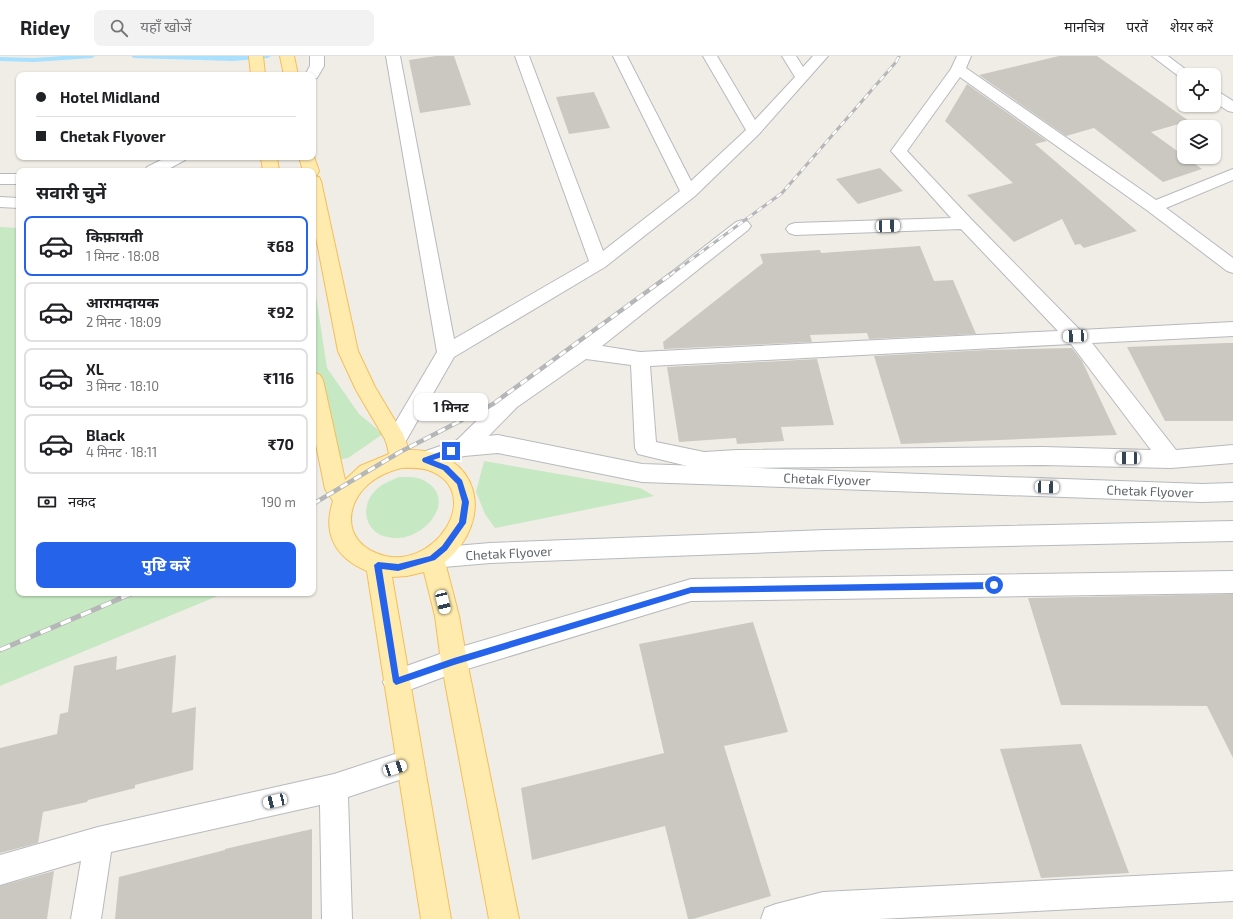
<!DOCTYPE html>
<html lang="hi">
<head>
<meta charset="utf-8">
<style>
	:root { --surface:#fff; --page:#f2f2f2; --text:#202124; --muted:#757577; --line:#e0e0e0; --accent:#2563eb }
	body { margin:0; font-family:"Exo 2","Noto Sans Devanagari",sans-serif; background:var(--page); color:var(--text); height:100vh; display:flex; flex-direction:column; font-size:15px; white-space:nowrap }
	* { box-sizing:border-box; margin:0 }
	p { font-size:13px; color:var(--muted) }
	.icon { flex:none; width:22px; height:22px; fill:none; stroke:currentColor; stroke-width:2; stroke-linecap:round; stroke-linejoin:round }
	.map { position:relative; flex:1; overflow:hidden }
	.sheet { position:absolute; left:16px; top:112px; width:300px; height:428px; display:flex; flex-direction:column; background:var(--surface); border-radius:8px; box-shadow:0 1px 3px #0004 }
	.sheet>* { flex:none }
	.banner { position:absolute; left:16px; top:16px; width:300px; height:88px; border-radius:8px; box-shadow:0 1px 3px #0004; display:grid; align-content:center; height:88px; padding:0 20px; background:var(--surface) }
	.controls { position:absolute; left:1177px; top:12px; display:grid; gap:8px }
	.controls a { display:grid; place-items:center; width:44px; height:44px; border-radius:8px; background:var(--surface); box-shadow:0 1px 3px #0004; font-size:20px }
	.end { position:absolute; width:18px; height:18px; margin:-9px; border:5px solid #2563eb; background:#fff; box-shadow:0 0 0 2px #fff }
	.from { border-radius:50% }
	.bubble { position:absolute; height:28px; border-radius:8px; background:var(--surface); box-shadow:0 1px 3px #0004; font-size:13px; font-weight:700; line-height:28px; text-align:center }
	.car { position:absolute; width:12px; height:24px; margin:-12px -6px; border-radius:5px; box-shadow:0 0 3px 1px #0007; background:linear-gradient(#fff 24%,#345 0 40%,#fff 0 76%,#345 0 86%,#fff 0) }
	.banner b { display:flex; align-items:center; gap:14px; height:38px; font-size:15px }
	.banner b+b { border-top:1px solid var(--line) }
	.banner i { width:10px; height:10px; background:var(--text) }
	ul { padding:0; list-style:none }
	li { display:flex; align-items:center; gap:12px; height:60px; margin:0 8px 6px; padding:0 12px; border:2px solid var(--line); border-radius:8px }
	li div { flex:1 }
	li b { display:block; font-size:15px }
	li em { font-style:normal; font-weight:700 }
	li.active { border-color:var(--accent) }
	li>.icon { width:36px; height:36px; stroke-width:1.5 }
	h2 { padding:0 20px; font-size:18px; line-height:48px }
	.pay { display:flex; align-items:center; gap:10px; height:44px; padding:0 20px; font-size:15px }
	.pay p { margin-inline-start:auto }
	.cta { display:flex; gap:8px; margin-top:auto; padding:8px 20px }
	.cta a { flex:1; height:46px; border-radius:8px; background:var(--accent); color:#fff; font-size:16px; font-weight:700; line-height:46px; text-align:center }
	header { display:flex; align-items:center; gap:24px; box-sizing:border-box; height:56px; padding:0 20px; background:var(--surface); border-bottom:1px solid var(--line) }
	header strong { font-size:19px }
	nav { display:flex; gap:22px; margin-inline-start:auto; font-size:14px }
	.search { width:280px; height:36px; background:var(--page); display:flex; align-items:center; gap:10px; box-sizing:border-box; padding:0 14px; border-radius:8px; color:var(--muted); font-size:15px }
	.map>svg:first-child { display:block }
	.green { fill:#c6e8c3 }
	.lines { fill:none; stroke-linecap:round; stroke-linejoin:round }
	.stream { fill:#a8e0ff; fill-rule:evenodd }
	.building { fill:#cbc8c2 }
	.minor-casing { stroke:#b7b9bd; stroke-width:2 }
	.secondary-casing { stroke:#b5babe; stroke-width:2 }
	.primary-casing { stroke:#f5be5a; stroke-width:2 }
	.minor { fill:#fff; fill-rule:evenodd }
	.secondary { fill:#fff; fill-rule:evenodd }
	.primary { fill:#ffebad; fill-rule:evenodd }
	.rail-far2-casing { stroke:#b5b6b7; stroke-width:3 }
	.rail-far1-casing { stroke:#b5b6b7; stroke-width:4.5 }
	.rail-casing { stroke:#b5b6b7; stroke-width:5 }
	.rail-far2 { stroke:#fff; stroke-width:2; stroke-dasharray:6; stroke-linecap:butt }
	.rail-far1 { stroke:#fff; stroke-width:3; stroke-dasharray:8; stroke-linecap:butt }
	.rail { stroke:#fff; stroke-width:3.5; stroke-dasharray:11; stroke-linecap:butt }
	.route { fill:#2563eb }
	.labels { text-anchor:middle; stroke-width:3; stroke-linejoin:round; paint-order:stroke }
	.street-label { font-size:13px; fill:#5e6367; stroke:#fff }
</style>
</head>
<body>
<header>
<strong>Ridey</strong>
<div class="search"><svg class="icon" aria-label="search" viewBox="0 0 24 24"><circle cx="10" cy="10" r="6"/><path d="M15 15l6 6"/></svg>यहाँ खोजें</div>
<nav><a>मानचित्र</a><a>परतें</a><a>शेयर करें</a></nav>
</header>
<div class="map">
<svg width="1233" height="863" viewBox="0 0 1233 863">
	<rect width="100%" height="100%" fill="#f0ede6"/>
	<g class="green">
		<path d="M0,171L19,172V537H225L0,630Z"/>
		<path d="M313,220L327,312L359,358L383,378L348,402L327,406L313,330Z"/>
		<path d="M484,405L640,432L654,440L495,472L485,458L476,436Z"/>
		<path d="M399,421C407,421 418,420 425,425C457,443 427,481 398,482C391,482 383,481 377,477C363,467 363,447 375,435C381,428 390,425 399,421Z"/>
	</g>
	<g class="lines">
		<g class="stream">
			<path d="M64,0H95L92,2L34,6L0,5V1L34,2Z"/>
			<path d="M131,0H271L268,2L234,5L134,2Z"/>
		</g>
	</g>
	<g class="building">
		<path d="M436,0H454L471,49L420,57L409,4Z"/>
		<path d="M1059,0H1097L1189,65L1151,76L1202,113L1163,126L1094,72L1066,80L979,19Z"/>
		<path d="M967,28L1047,85L1035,88L1137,175L1084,192L1080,188L1075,189L1062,163L1014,186L967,139L1013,127L945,65Z"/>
		<path d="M594,36L610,72L569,78L556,41Z"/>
		<path d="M880,112L903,135L858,148L836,123Z"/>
		<path d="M920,190L934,225L953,224L976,278L869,283L867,277L810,279L812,286L664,293L663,286L763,207L760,198L820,194L821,197Z"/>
		<path d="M1226,287H1233V365H1165L1127,291Z"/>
		<path d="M1072,292L1082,305L1117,379L901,388L874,300L986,294Z"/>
		<path d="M817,303L834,369L781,371L784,385L737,388L736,382L679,386L667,311Z"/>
		<path d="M1233,538V702L1207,650L1061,649L1028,542Z"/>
		<path d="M753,566L788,676L724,690L771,840L693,863H688L665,770L532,804L521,732L664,697L639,588Z"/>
		<path d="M176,599L172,657L196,651L193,714L135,729V732L88,744L87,746L43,756L38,787L0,797V692L57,678L60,658L68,656L74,610L117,600L116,614Z"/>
		<path d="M1081,688L1129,817L1041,822L1000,693Z"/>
		<path d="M312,773V863H115L119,821L225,794V793Z"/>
		<path d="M54,815L47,863H0V830Z"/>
	</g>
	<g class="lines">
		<defs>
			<g id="minor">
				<path d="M310,0H324V10L317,22L313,23V19H305L310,10Z"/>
				<path d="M386,0H400L454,283L589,205L515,0H529L603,195L680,135L613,0H627L691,125L746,74L703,0H717L755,64L795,21L782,0H796L803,11L813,0H828L759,78L695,140L605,211L454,301L403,390L396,393L389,390L385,384L437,296Z"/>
				<path d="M957,0H971L966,12L1156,144L1233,113V124L1166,152L1233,202V217L1227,215L1148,155L960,21L907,95L971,163L1080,274L1233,266V280L1092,287L1176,394L1233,389V407L1171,412L1043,409L737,412L704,414L638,398L635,392L631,309L586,303L517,351L472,397L464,400L456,397L453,391L456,385L503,339L576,290L736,166L742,164L748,166L751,170L748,174L602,290L640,296L1058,275L961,173L795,179L789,177L786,173L789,169L795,167L951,162L891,95L951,13ZM1071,288L1151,394L1043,391L737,394L704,396L656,386L650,310Z"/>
				<path d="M1152,0H1168L1193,19H1184V23L1181,22Z"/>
				<path d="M1214,35L1219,36L1233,45V56L1228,55L1214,46Z"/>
				<path d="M1233,515V537L691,545L454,617L396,639L387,635L383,626L387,617L454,593L691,523Z"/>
				<path d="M410,693L420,697L424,707L420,717L348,741L352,863H322L320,749L111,796L101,863H71L81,805L0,829V799L98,771L334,718Z"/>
				<path d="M1233,815V845L879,863H761L765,852L776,848L823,836Z"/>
			</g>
			<g id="secondary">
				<path d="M167,101H187L185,104L165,115H145L147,111Z"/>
				<rect x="0" y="118" width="19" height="10"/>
				<path d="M0,141L19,142V152L0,151Z"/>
				<path d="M498,379L642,408L1202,428L1233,427V445L1202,446L642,426L498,397L464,400L425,413L417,410L414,404L417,398L464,382Z"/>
				<path d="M1233,465V485L826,494L490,507L432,512L424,509L420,502L424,495L432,492L490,487L826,474Z"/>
			</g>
			<g id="primary">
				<path d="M249,0H263L265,19H251Z"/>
				<path d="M280,0H294L298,19H284Z"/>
				<path d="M313,98L319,115L317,119H313V115H303L299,101H313Z"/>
				<path d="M261,101H277L279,115H263Z"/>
				<path d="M313,120L319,121L321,125L358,295L375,331L403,378L409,394C480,393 496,464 445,506L459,560L467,605L519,863H489L441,605L435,560L424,516L407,520L392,521L451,863H421L367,515C336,502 322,478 333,445L325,433L313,374V316L320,319L323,324L345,424L360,410L389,398L386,385L356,334L338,295L313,166ZM401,412C410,412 420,411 428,414C488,435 433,521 376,497C342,483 345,446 371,426C380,419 390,415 401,412Z"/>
			</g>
		</defs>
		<use href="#minor" class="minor-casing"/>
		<use href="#secondary" class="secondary-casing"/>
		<use href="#primary" class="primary-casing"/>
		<use href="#minor" class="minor"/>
		<use href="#secondary" class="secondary"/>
		<use href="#primary" class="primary"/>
		<defs>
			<path id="rail-far2" d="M670,219L782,137L896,6L899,0"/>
			<path id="rail-far1" d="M313,448L400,396L493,348L671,218"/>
			<path id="rail" d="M0,594L133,537"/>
		</defs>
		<use href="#rail-far2" class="rail-far2-casing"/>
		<use href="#rail-far1" class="rail-far1-casing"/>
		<use href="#rail" class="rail-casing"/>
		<use href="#rail-far2" class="rail-far2"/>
		<use href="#rail-far1" class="rail-far1"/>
		<use href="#rail" class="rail"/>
	</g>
	<path class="route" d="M451,392L454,395V397L433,404L448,410L462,424L469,446L466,467L447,494L435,504L398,515L382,513L399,621L454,602L691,531L994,526L997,529L994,533L691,537L454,609L396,629L393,626L374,509L378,506L398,508L430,500L442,490L459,466L462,446L457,428L443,414L423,406L422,404L423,402Z"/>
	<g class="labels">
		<g class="street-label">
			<text transform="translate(827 423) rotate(2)" y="5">Chetak Flyover</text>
			<text transform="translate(1150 435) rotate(2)" y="5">Chetak Flyover</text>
			<text transform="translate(509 497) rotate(-3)" y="5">Chetak Flyover</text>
		</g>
	</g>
</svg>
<div class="controls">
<a><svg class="icon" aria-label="locate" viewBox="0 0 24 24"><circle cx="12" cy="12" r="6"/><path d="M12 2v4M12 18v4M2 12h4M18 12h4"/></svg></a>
<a><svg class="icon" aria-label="layers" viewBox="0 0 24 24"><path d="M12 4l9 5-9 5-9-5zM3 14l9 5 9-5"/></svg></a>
</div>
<i class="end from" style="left:994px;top:529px"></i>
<i class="end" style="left:451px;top:395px"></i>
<div class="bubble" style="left:414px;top:337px;width:74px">1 मिनट</div>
<i class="car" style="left:888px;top:170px;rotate:88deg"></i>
<i class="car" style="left:1075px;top:280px;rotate:267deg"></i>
<i class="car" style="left:1128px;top:402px;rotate:271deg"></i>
<i class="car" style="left:1047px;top:431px;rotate:92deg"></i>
<i class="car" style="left:443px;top:546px;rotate:166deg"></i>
<i class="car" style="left:395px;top:712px;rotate:72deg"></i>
<i class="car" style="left:275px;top:745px;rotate:257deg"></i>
<div class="banner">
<b><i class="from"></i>Hotel Midland</b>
<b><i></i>Chetak Flyover</b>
</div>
<section class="sheet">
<h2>सवारी चुनें</h2>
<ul>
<li class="active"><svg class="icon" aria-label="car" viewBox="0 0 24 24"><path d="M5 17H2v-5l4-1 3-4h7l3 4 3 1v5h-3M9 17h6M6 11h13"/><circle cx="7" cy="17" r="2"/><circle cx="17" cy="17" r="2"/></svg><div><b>किफ़ायती</b><p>1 मिनट · 18:08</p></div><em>₹68</em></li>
<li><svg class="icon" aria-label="car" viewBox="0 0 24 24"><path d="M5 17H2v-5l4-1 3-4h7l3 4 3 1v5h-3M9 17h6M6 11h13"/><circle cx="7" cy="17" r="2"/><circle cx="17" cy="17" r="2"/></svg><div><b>आरामदायक</b><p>2 मिनट · 18:09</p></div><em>₹92</em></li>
<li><svg class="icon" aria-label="car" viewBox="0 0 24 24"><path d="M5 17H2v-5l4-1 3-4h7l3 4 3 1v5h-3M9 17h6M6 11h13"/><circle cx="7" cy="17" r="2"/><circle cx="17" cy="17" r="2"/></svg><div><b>XL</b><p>3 मिनट · 18:10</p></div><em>₹116</em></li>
<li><svg class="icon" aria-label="car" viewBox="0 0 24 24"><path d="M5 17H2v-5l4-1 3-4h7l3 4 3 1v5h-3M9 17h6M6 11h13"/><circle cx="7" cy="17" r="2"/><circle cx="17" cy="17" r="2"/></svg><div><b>Black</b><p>4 मिनट · 18:11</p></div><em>₹70</em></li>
</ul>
<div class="pay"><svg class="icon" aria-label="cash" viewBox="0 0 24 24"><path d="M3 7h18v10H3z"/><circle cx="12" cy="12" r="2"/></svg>नकद<p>190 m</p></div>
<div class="cta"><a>पुष्टि करें</a></div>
</section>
</div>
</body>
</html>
